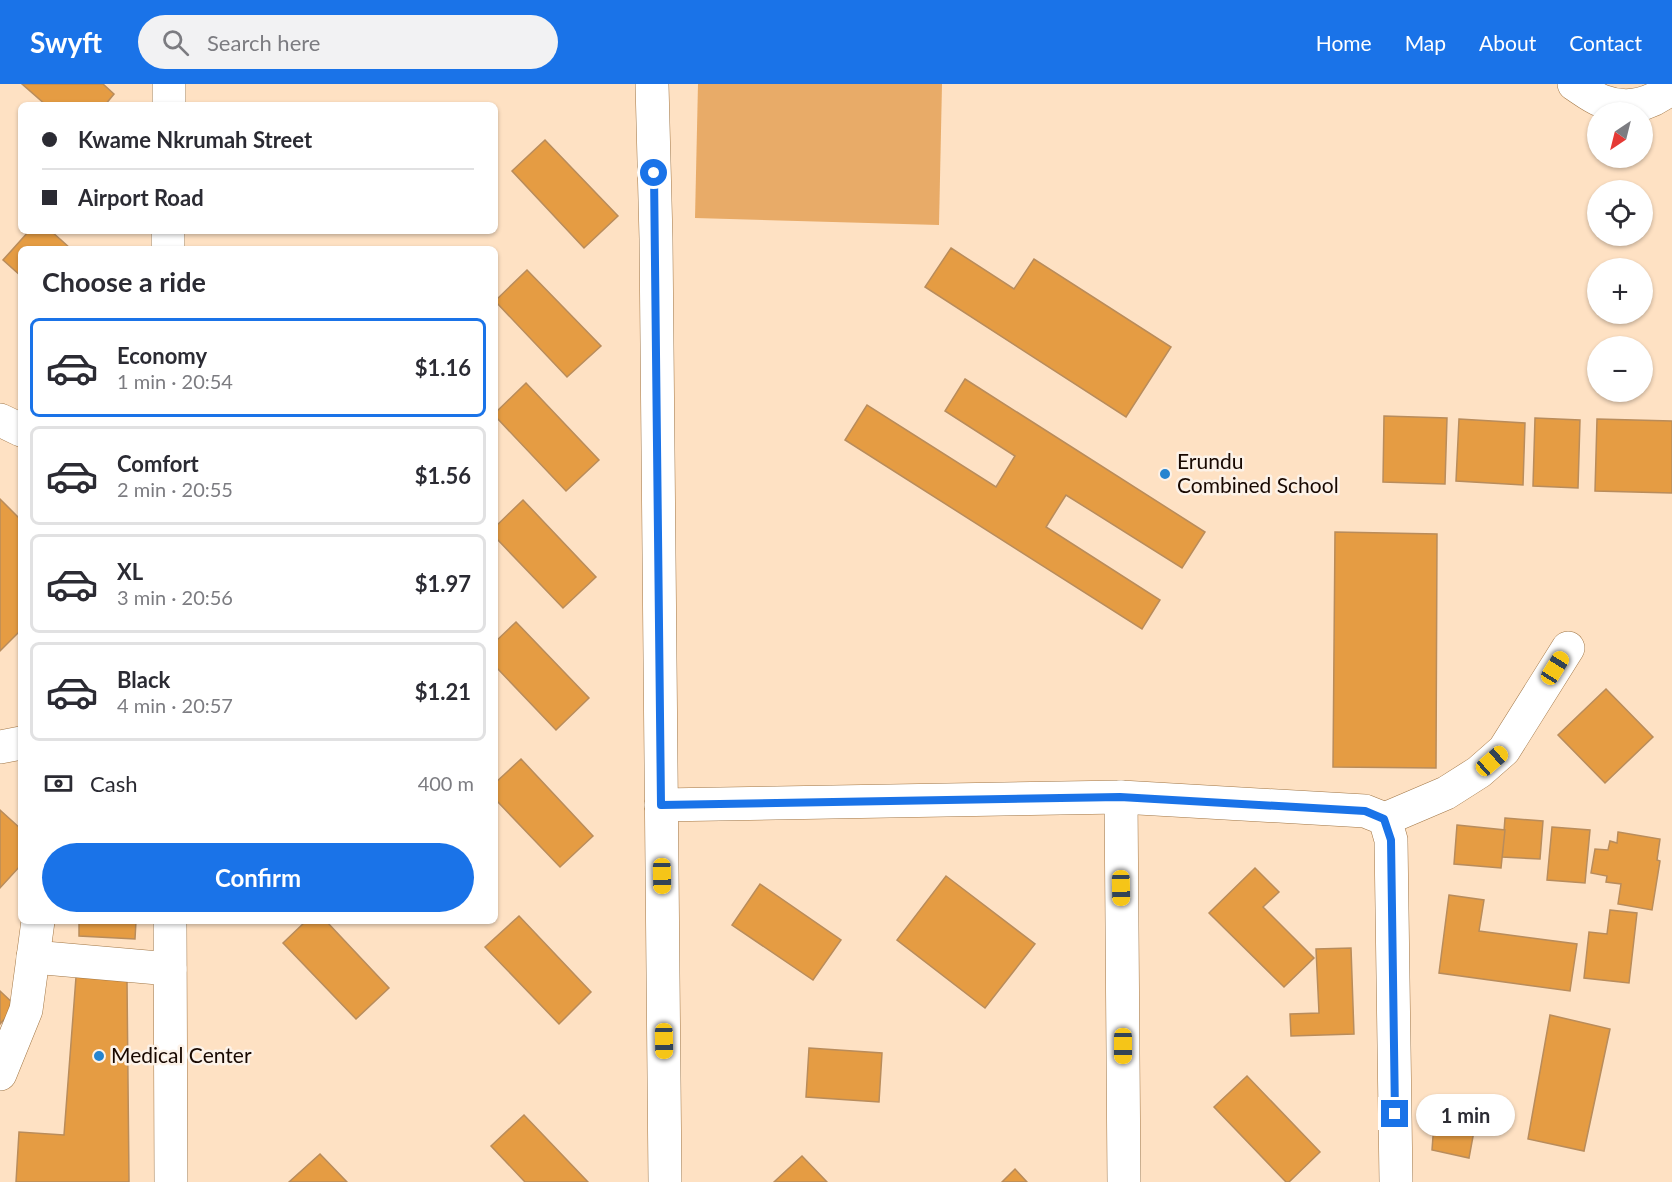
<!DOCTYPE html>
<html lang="en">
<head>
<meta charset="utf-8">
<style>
	:root { --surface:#fff; --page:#f2f2f3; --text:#2b2b33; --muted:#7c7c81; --line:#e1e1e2; --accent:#1a73e8 }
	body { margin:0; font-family:Lato,sans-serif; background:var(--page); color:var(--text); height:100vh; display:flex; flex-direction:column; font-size:22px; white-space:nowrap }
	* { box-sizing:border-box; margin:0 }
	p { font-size:20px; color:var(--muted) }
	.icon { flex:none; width:33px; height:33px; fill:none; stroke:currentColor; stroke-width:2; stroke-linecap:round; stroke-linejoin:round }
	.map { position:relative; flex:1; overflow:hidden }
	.panel { position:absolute; left:18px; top:162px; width:480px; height:678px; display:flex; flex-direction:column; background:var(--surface); border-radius:9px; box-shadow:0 2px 4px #0004 }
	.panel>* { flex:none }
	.top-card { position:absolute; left:18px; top:18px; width:480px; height:132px; border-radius:9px; box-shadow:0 2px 4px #0004; display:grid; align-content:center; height:132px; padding:0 24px; background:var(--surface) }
	.needle { width:39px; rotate:215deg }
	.buttons { position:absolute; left:1587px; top:18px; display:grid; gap:12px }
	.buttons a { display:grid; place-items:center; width:66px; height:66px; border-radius:50%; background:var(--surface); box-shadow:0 2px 4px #0004; font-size:30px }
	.end { position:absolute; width:27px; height:27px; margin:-14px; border:8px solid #1a73e8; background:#fff; box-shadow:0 0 0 3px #fff }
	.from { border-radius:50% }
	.bubble { position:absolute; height:42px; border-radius:21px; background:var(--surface); box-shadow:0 2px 4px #0004; font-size:20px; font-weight:700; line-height:42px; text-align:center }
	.car { position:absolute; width:18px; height:36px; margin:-18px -9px; border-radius:8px; box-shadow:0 0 4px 2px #0007; background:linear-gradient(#f5c518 24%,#345 0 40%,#f5c518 0 76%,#345 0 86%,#f5c518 0) }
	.top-card b { display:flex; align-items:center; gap:21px; height:57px; font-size:22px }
	.top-card b+b { border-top:2px solid var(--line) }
	.top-card i { width:15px; height:15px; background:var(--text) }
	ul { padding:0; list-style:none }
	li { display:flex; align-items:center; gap:18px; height:99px; margin:0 12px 9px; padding:0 12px; border:3px solid var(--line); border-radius:9px }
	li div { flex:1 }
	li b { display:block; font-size:22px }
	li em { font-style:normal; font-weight:700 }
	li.on { border-color:var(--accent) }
	li>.icon { width:54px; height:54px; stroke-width:1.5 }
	h2 { padding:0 24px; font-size:27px; line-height:72px }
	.pay { display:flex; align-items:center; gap:15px; height:66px; padding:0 24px; font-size:22px }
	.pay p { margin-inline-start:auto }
	.action { display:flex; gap:12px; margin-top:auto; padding:12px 24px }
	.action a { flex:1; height:69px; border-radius:36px; background:var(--accent); color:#fff; font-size:24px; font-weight:700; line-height:69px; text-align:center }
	header { display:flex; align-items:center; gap:36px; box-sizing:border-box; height:84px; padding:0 30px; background:var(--accent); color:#fff }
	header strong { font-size:28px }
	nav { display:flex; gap:33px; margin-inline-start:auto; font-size:21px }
	.search { width:420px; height:54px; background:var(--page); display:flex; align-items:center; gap:15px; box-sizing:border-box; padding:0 21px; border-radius:33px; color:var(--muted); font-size:22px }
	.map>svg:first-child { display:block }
	.green { fill:#e8ab68 }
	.building { fill:#e59c43; stroke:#b98c5b; stroke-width:1.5 }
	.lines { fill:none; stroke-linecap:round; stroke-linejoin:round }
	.minor-casing { stroke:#a17645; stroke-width:34 }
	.minor { stroke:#fff; stroke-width:33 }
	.route { stroke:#1a73e8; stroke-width:8 }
	.poi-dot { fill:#2584d0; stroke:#fcf2e8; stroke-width:2 }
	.labels { text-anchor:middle; stroke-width:5; stroke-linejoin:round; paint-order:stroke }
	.poi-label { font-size:21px; fill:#180800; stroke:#fcf2e8; text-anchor:start }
</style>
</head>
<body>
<header>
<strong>Swyft</strong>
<div class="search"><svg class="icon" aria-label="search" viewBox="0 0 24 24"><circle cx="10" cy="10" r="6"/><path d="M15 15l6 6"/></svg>Search here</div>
<nav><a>Home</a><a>Map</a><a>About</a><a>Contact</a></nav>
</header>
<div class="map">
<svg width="1672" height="1098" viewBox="0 0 1672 1098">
	<rect width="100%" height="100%" fill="#fee1c3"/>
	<path class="green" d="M698,0H942L939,141L695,134Z"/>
	<g class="building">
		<path d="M22,0H103L114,10L105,21H46Z"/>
		<path d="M545,56L618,132L584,164L512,87Z"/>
		<path d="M29,147H51L71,165H21V192L3,176Z"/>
		<path d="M951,164L1014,205L1034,175L1171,263L1126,333L925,203Z"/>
		<path d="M527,186L601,262L567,293L495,217Z"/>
		<path d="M965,295L1205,448L1182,484L1066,411L1046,443L1160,516L1142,545L845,356L867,321L996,403L1015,372L945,327Z"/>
		<path d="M526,299L599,376L566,407L495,332V329Z"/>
		<path d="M1384,332L1447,334L1445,400L1383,398Z"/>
		<path d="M1535,334L1580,336L1578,404L1533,402Z"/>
		<path d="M1459,335L1525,339L1523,401L1456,397Z"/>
		<path d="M1597,335L1672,337V409L1595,407Z"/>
		<path d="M0,415L21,436V546L0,567Z"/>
		<path d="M523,416L596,493L563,524L495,453V443Z"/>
		<path d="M1335,448L1437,450L1436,684L1333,683Z"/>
		<path d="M516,538L589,614L556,646L495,582V558Z"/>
		<path d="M1606,605L1653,653L1605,699L1558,651Z"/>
		<path d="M521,675L593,752L560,783L495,715V699Z"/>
		<path d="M0,726L21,745V781L0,804Z"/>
		<path d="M1505,734L1543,737L1540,775L1502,773Z"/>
		<path d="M1457,741L1505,746L1501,784L1454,780Z"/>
		<path d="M1552,743L1590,746L1585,799L1547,796Z"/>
		<path d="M1618,748L1660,755L1657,776L1660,777L1652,826L1618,820L1621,800L1606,798L1607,792L1591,789L1595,765L1608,766L1610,757L1617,759Z"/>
		<path d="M1255,784L1279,808L1263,823L1314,874L1284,903L1209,829Z"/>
		<path d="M946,792L1035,860L985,924L897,856Z"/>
		<path d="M760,800L841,856L813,896L732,841Z"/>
		<path d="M1449,811L1484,816L1479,847L1577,860L1570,907L1439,889Z"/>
		<path d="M1610,826L1637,829L1629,899L1584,894L1589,848L1607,850Z"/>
		<path d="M519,832L591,908L559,940L485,863Z"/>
		<path d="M79,837H136L135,855L79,852Z"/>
		<path d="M306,837H326L389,904L356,935L283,859Z"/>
		<path d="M1351,864L1354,950L1291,952L1290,930L1319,929L1316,865Z"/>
		<path d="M76,893L127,896L129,1098H16L19,1048L64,1051Z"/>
		<path d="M0,907L16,922L0,940Z"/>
		<path d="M1550,931L1610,945L1584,1067L1528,1055Z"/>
		<path d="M809,964L882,969L879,1018L806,1013Z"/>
		<path d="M1247,992L1320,1068L1289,1098H1286L1214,1023Z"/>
		<path d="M524,1031L588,1098H525L491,1062Z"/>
		<path d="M1434,1039L1474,1047L1469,1074L1432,1066Z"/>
		<path d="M320,1070L347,1098H289Z"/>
		<path d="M802,1072L827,1098H774Z"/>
		<path d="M1015,1085L1027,1098H1002Z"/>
	</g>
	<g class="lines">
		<defs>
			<g id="minor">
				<path d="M652,0L656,155L665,1098"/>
				<path d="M1574,0C1583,6 1592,13 1602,17C1628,27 1651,21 1672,3"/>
				<path d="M169,21V0"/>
				<path d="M168,165V147"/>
				<path d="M0,336L21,346"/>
				<path d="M0,663L21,659"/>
				<path d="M1121,713L1124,1098"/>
				<path d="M661,721L1121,713L1365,727L1385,735L1391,756L1396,1098"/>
				<path d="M1385,735L1446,709L1479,688L1504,666L1568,564"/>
				<path d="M170,837L171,1098"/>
				<path d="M33,873L170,885"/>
				<path d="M0,990L26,926L38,837"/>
			</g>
		</defs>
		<use href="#minor" class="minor-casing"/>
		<use href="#minor" class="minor"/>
	</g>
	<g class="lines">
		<path class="route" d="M654,89L661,721L1120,713L1365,727L1384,735L1391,756L1395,1030"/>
	</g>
	<g class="poi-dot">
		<circle cx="1165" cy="390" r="6"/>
		<circle cx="99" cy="972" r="6"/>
	</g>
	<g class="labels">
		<g class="poi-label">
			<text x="1177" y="385">Erundu<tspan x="1177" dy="24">Combined School</tspan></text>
			<text x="111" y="979">Medical Center</text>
		</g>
	</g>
</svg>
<div class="buttons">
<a><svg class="needle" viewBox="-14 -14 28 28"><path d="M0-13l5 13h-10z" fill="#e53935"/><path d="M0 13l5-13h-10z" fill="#7c7c81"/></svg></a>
<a><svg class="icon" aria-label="locate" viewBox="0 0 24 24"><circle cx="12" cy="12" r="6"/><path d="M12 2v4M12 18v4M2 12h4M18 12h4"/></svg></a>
<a>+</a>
<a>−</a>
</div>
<i class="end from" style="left:654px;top:89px"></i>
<i class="end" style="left:1395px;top:1030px"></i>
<div class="bubble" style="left:1416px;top:1010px;width:99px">1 min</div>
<i class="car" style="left:1555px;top:584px;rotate:32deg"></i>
<i class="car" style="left:1492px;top:677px;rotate:49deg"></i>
<i class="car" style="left:662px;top:792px;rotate:179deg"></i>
<i class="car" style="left:1121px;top:804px;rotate:179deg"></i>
<i class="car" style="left:664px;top:957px;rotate:179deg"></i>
<i class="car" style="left:1123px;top:962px;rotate:180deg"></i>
<div class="top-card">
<b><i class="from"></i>Kwame Nkrumah Street</b>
<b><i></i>Airport Road</b>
</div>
<section class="panel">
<h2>Choose a ride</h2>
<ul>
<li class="on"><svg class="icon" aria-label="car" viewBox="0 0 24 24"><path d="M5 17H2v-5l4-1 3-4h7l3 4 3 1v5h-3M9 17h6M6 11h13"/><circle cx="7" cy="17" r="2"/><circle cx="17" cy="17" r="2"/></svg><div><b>Economy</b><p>1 min · 20:54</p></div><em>$1.16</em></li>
<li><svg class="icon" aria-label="car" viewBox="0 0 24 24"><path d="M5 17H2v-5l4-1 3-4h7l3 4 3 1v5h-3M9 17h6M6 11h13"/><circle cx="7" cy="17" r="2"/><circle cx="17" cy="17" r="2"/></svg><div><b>Comfort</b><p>2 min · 20:55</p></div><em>$1.56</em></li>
<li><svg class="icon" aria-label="car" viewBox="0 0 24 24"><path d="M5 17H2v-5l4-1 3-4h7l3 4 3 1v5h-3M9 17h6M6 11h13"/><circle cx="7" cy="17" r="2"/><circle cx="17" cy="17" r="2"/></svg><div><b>XL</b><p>3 min · 20:56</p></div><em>$1.97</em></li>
<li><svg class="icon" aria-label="car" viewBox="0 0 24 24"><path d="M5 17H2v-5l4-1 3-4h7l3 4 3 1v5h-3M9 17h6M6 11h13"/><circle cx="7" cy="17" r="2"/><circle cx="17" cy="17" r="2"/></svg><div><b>Black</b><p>4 min · 20:57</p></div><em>$1.21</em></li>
</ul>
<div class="pay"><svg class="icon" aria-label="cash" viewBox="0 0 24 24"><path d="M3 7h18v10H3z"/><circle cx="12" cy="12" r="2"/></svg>Cash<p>400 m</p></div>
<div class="action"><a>Confirm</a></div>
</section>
</div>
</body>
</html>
